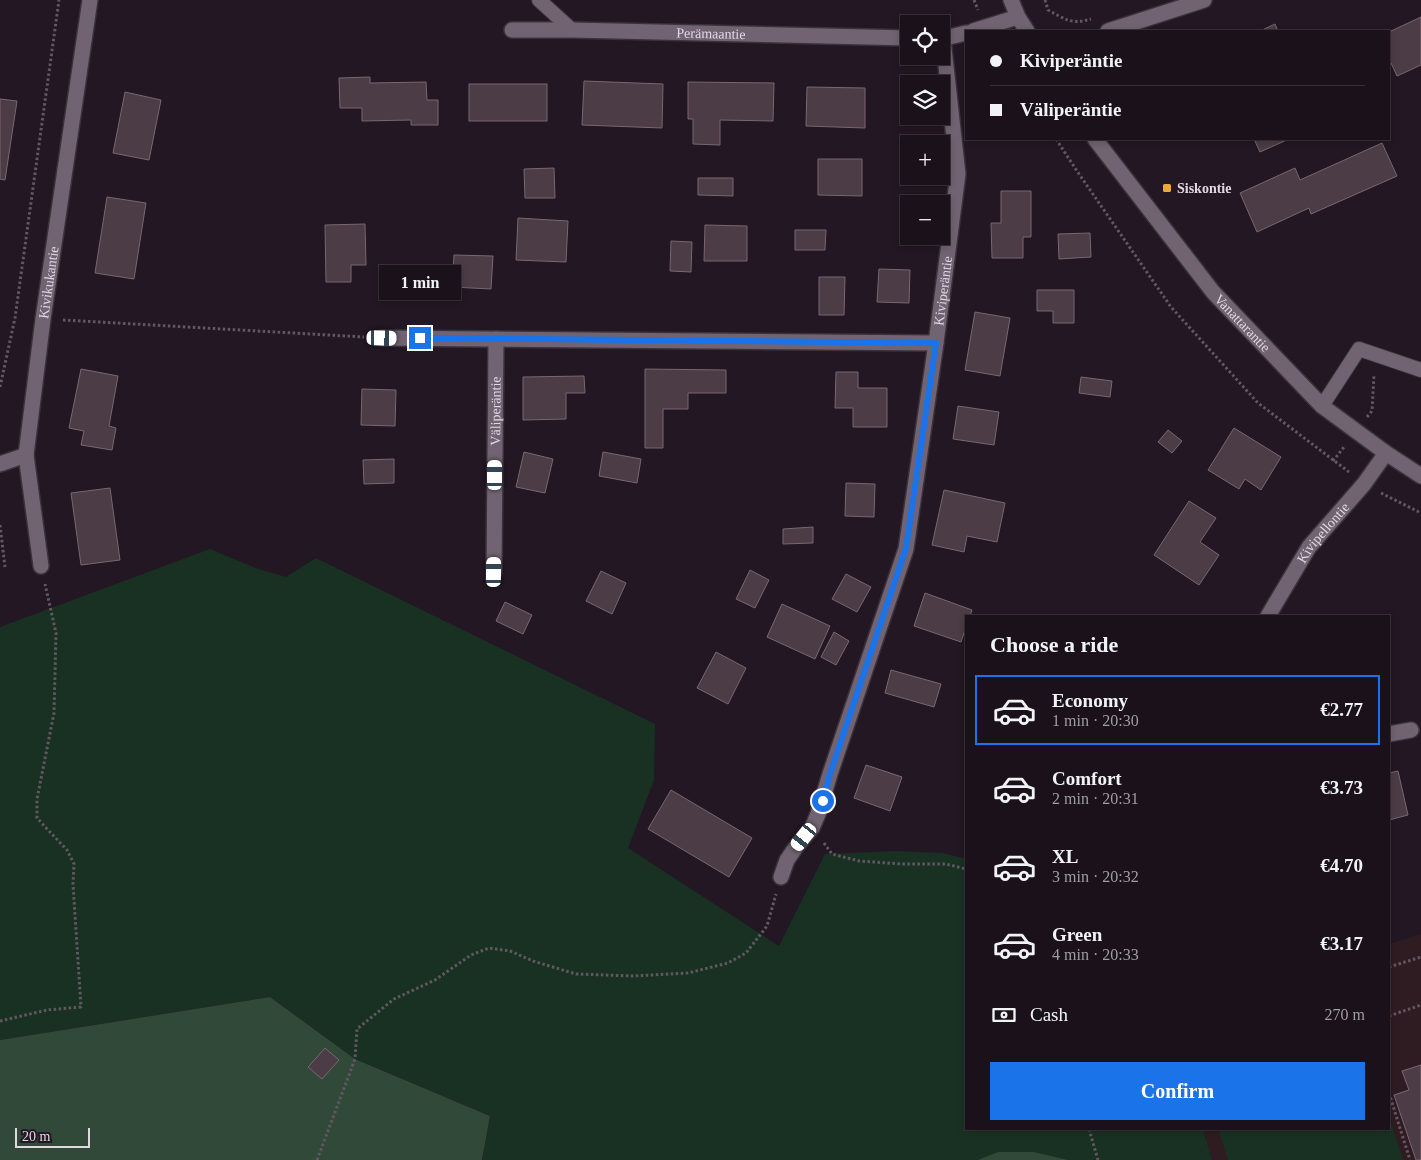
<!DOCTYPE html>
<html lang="en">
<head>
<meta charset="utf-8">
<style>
	:root { --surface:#1a111a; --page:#271f27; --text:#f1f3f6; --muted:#9f9da2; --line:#383139; --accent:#1a73e8 }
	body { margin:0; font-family:Georgia,serif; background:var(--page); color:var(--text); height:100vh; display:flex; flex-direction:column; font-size:19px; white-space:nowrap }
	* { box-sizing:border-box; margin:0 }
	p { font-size:16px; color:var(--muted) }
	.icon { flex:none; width:28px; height:28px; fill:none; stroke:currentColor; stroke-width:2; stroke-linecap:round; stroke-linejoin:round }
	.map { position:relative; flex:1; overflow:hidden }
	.details { position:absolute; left:965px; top:615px; width:425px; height:515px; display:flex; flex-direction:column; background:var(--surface); border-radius:0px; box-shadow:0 2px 8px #0003,0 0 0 1px var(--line) }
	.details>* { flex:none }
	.banner { position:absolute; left:965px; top:30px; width:425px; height:110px; border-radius:0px; box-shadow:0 2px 8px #0003,0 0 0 1px var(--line); display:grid; align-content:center; height:110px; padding:0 25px; background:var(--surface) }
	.tools { position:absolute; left:900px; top:15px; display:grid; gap:10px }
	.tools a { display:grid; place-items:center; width:50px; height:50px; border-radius:0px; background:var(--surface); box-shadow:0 2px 8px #0003,0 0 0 1px var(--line); font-size:25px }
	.scale { position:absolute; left:15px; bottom:12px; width:75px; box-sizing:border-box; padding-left:5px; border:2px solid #e0d7e0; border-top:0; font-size:14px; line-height:18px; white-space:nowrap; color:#e0d7e0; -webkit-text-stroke:4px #221722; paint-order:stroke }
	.end { position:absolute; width:22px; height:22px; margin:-11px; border:6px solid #1a73e8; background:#fff; box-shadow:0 0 0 2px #fff }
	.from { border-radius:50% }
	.bubble { position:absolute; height:35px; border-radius:0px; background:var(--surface); box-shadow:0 2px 8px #0003,0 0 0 1px var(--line); font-size:16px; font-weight:700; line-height:35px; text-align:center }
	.car { position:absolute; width:15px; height:30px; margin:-15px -8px; border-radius:6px; box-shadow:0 0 4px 1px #0007; background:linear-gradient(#fff 24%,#345 0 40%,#fff 0 76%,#345 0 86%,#fff 0) }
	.banner b { display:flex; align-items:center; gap:18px; height:48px; font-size:19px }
	.banner b+b { border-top:1px solid var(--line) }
	.banner i { width:12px; height:12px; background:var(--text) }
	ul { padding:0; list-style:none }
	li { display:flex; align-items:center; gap:15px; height:70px; margin:0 10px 8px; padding:0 15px; border:2px solid transparent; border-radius:0px }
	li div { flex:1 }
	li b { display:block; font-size:19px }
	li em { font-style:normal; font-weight:700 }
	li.selected { border-color:var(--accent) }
	li>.icon { width:45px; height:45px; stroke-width:1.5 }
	h2 { padding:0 25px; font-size:22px; line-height:60px }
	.pay { display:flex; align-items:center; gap:12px; height:55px; padding:0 25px; font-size:19px }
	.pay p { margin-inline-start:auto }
	.action { display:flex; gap:10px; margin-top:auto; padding:10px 25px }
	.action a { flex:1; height:58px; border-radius:0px; background:var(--accent); color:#fff; font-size:20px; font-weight:700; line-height:58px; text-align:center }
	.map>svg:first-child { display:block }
	.education { fill:#2e1c22 }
	.green { fill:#193122 }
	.forest { fill:#304938 }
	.building { fill:#4c3c46; stroke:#796772 }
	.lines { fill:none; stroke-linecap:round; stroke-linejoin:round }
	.lane-casing { stroke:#3a323b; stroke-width:16 }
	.street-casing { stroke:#3a323b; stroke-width:18 }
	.secondary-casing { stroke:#3a323b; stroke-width:18 }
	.path { stroke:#625762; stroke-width:3; stroke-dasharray:2.5 2.5; stroke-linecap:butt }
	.lane { stroke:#716371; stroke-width:14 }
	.street { stroke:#716371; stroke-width:15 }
	.secondary { stroke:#716371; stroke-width:15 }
	.route { stroke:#1a73e8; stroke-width:6 }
	.poi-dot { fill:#eaaa39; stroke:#221722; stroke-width:2 }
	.labels { text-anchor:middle; stroke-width:4; stroke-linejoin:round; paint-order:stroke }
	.street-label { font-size:14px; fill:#e0d7e0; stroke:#221722 }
	.poi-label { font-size:14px; font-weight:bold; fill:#e0d7e0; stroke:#221722; text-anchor:start }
</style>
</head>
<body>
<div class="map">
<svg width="1421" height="1160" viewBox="0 0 1421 1160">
	<rect width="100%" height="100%" fill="#221722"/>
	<path class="education" d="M1421,934V1160H1212L1203,1129H1389V944Z"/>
	<g class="green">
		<path d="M210,549L258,569L286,577L316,558L655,724L654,780L628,848L779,946L825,854L896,851L943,853L966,859V1129H1203L1212,1160H482L490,1116L355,1059L270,997L0,1040V627Z"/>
		<path d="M1389,1116L1403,1160H1228L1218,1129H1389Z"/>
	</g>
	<g class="forest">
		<path d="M270,997L355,1059L490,1116L482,1160H0V1040Z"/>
		<path d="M998,1152H1034L1068,1160H978Z"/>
	</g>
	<g class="building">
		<path d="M1421,17V65L1397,76L1391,63L1389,64V32Z"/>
		<path d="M1275,24L1278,31H1260Z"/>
		<path d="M370,77V83L426,82L427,100H438V125H411V120L362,121V108H340L339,78Z"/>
		<path d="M584,81L663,84L662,128L582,125Z"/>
		<path d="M688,82L774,83L773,121L720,120V145L693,144V119H688Z"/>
		<rect x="469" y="84" width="78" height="37"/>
		<path d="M807,87L865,88V128L806,126Z"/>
		<path d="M125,92L161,100L149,160L113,153Z"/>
		<path d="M0,99L17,101L5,180L0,179Z"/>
		<path d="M1254,139H1289L1260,152Z"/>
		<path d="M1382,143L1397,176L1311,214L1309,208L1257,232L1240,193L1295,168L1300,180Z"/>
		<path d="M818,159H862V196L818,195Z"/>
		<path d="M554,168L555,198H525L524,169Z"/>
		<path d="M698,178H733V196L698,195Z"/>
		<path d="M1001,191H1031V237H1023V258H992L991,223H1001Z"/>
		<path d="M107,197L146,203L134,279L95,273Z"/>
		<path d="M518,218L568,221L566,262L516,260Z"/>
		<path d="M365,224L366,265H351V282H326L325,225Z"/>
		<path d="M705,225L747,226V261H704Z"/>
		<path d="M795,230H826L825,250H795Z"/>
		<path d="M1090,233L1091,257L1059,259L1058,234Z"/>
		<path d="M671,241L692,242L691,272L670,271Z"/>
		<path d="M454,255L493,256L491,289L452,287Z"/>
		<path d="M879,269L910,270L909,303L877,302Z"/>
		<path d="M819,277H845L844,315H819Z"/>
		<path d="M1037,290H1074V323H1053V311H1037Z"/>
		<path d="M975,312L1010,318L1000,376L965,370Z"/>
		<path d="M81,369L118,376L109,426L116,428L112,450L81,445L84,431L69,428Z"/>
		<path d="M645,369L726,370V393H688V409H663V448H645Z"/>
		<path d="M836,372H858V388H887V427H853V408H835Z"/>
		<path d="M584,376L585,393H566V419L523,420V377Z"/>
		<path d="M1081,377L1112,381L1110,397L1079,393Z"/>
		<path d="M362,389L396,390L395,426L361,425Z"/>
		<path d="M958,406L999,412L994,445L953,439Z"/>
		<path d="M1234,428L1281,457L1261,490L1245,479L1239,489L1208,470Z"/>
		<path d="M1168,430L1182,441L1172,453L1158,442Z"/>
		<path d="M524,452L553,459L545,493L516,487Z"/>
		<path d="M603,452L641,459L637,483L599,476Z"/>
		<path d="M394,459V483L364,484L363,460Z"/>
		<path d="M846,483L875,484L874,517L845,516Z"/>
		<path d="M110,488L120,560L81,565L71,493Z"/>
		<path d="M944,490L1005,503L997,542L967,536L964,552L932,545Z"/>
		<path d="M1189,501L1216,518L1200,542L1219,555L1199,585L1154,555Z"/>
		<path d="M813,527V543L783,544V529Z"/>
		<path d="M750,570L769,580L755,608L736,599Z"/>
		<path d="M601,571L626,583L612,614L586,601Z"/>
		<path d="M846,574L871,587L857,612L832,599Z"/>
		<path d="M925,593L972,610L970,616H966V627L961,642L914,626Z"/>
		<path d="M505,602L532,615L523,634L496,621Z"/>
		<path d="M782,604L830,626L815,659L767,637Z"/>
		<path d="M834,632L849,641L836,665L821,657Z"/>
		<path d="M716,652L746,668L728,704L697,688Z"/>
		<path d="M891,670L941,684L934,707L885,693Z"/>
		<path d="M866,765L902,777L890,811L854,798Z"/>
		<path d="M1398,771L1408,815L1389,820V773Z"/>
		<path d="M671,790L752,838L729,877L648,829Z"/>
		<path d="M325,1048L339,1060L322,1079L308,1067Z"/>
		<path d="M1421,1065V1160H1416L1394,1095L1409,1090L1402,1071Z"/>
	</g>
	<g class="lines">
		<defs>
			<g id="lane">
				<path d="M539,0L572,30"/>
				<path d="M1322,406L1359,349L1421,370"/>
			</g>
			<g id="street">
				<path id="s1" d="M512,30H572L909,38"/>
				<path d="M973,31L1018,17"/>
				<path d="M1108,31L1204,0"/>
				<path d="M941,39L966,33"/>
				<path d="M382,338L936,343"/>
				<path d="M0,464L26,455"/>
				<path id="s2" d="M41,566L26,455L43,319L90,0"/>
				<path id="s3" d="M494,572L496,339"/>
				<path id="s4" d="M1268,616L1309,547L1364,484L1386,453"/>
				<path d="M1389,734L1411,730"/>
				<path id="s5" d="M781,877L787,860L796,847L812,828L818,814L830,774L906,549L936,343L958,174L943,39"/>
			</g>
			<g id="secondary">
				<path d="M1011,0L1018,17L1027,31"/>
				<path id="s6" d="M1095,139L1213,292L1322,406L1386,453L1421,476"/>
			</g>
		</defs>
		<use href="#lane" class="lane-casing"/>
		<use href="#street" class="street-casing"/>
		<use href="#secondary" class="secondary-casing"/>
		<g class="path">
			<path d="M974,0L978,10"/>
			<path d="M1045,0L1048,10C1065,19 1071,25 1091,19"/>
			<path d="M1056,139L1079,174L1171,307L1258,403L1349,472"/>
			<path d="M63,320L364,337"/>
			<path d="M0,387L15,318L59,0"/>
			<path d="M1367,417L1372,411L1374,375"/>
			<path d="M1333,461L1344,447"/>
			<path d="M1381,493L1421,513"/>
			<path d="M0,525L5,567"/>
			<path d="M824,843L832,854L859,861L902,864H946L966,869"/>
			<path d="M1389,967L1421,957"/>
			<path d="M1389,1016L1421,1005"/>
			<path d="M0,1021L47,1010L81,1007L73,884L74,864L67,850L49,831L37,818V799L54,713L56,633L45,584"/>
			<path d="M1389,1093L1410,1160"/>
			<path d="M1089,1129L1098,1160"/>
			<path d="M317,1160L355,1059L357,1029L394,999L435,980L471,955L489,948L510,951L533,961L576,974L633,976L688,973L728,963L746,953L767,926L776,894"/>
		</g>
		<use href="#lane" class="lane"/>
		<use href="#street" class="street"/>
		<use href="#secondary" class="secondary"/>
	</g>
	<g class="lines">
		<path class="route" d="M420,338L936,343L906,548L830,774L823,801"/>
	</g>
	<rect class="poi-dot" x="1162" y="183" width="10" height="10" rx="2.5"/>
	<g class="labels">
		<g class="street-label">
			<text dy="5" stroke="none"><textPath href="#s1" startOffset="199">Perämaantie</textPath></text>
			<text dy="5" stroke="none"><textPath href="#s2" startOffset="286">Kivikukantie</textPath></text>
			<text dy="5" stroke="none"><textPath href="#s5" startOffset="614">Kiviperäntie</textPath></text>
			<text dy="5" stroke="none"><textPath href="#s6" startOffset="236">Vanattarantie</textPath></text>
			<text dy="5" stroke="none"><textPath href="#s3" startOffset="161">Väliperäntie</textPath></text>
			<text dy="5" stroke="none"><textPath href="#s4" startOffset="100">Kivipellontie</textPath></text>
		</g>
		<g class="poi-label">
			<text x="1177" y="193">Siskontie</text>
		</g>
	</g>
</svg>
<div class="tools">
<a><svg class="icon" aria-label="locate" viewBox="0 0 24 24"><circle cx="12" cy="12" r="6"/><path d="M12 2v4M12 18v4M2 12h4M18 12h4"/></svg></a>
<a><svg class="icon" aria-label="layers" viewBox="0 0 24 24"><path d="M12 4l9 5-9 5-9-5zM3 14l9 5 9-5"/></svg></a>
<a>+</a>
<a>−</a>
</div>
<div class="scale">20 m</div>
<i class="end from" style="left:823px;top:801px"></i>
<i class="end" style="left:420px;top:338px"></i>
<div class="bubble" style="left:379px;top:265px;width:82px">1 min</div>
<i class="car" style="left:382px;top:338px;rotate:91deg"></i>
<i class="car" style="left:495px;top:475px;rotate:0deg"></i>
<i class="car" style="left:494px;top:572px;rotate:1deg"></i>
<i class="car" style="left:804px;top:837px;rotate:219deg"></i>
<div class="banner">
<b><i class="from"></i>Kiviperäntie</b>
<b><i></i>Väliperäntie</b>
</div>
<section class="details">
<h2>Choose a ride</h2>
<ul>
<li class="selected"><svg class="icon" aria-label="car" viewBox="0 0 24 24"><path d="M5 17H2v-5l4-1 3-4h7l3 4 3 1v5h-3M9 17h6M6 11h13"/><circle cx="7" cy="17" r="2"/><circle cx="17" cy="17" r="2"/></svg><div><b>Economy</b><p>1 min · 20:30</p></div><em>€2.77</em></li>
<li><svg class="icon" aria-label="car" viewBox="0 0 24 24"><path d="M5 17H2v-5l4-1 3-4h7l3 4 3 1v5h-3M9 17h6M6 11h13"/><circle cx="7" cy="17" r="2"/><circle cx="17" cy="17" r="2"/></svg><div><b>Comfort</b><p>2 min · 20:31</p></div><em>€3.73</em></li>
<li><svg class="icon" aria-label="car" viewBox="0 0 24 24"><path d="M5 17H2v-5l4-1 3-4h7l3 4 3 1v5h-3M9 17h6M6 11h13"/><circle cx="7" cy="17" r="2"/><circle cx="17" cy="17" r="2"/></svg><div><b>XL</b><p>3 min · 20:32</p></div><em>€4.70</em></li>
<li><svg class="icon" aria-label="car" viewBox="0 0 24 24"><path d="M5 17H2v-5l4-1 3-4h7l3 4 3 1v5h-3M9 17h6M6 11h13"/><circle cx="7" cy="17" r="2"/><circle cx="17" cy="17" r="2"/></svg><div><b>Green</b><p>4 min · 20:33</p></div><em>€3.17</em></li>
</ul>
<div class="pay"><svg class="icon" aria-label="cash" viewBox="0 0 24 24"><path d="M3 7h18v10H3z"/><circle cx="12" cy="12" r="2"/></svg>Cash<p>270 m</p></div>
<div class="action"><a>Confirm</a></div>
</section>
</div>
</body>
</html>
